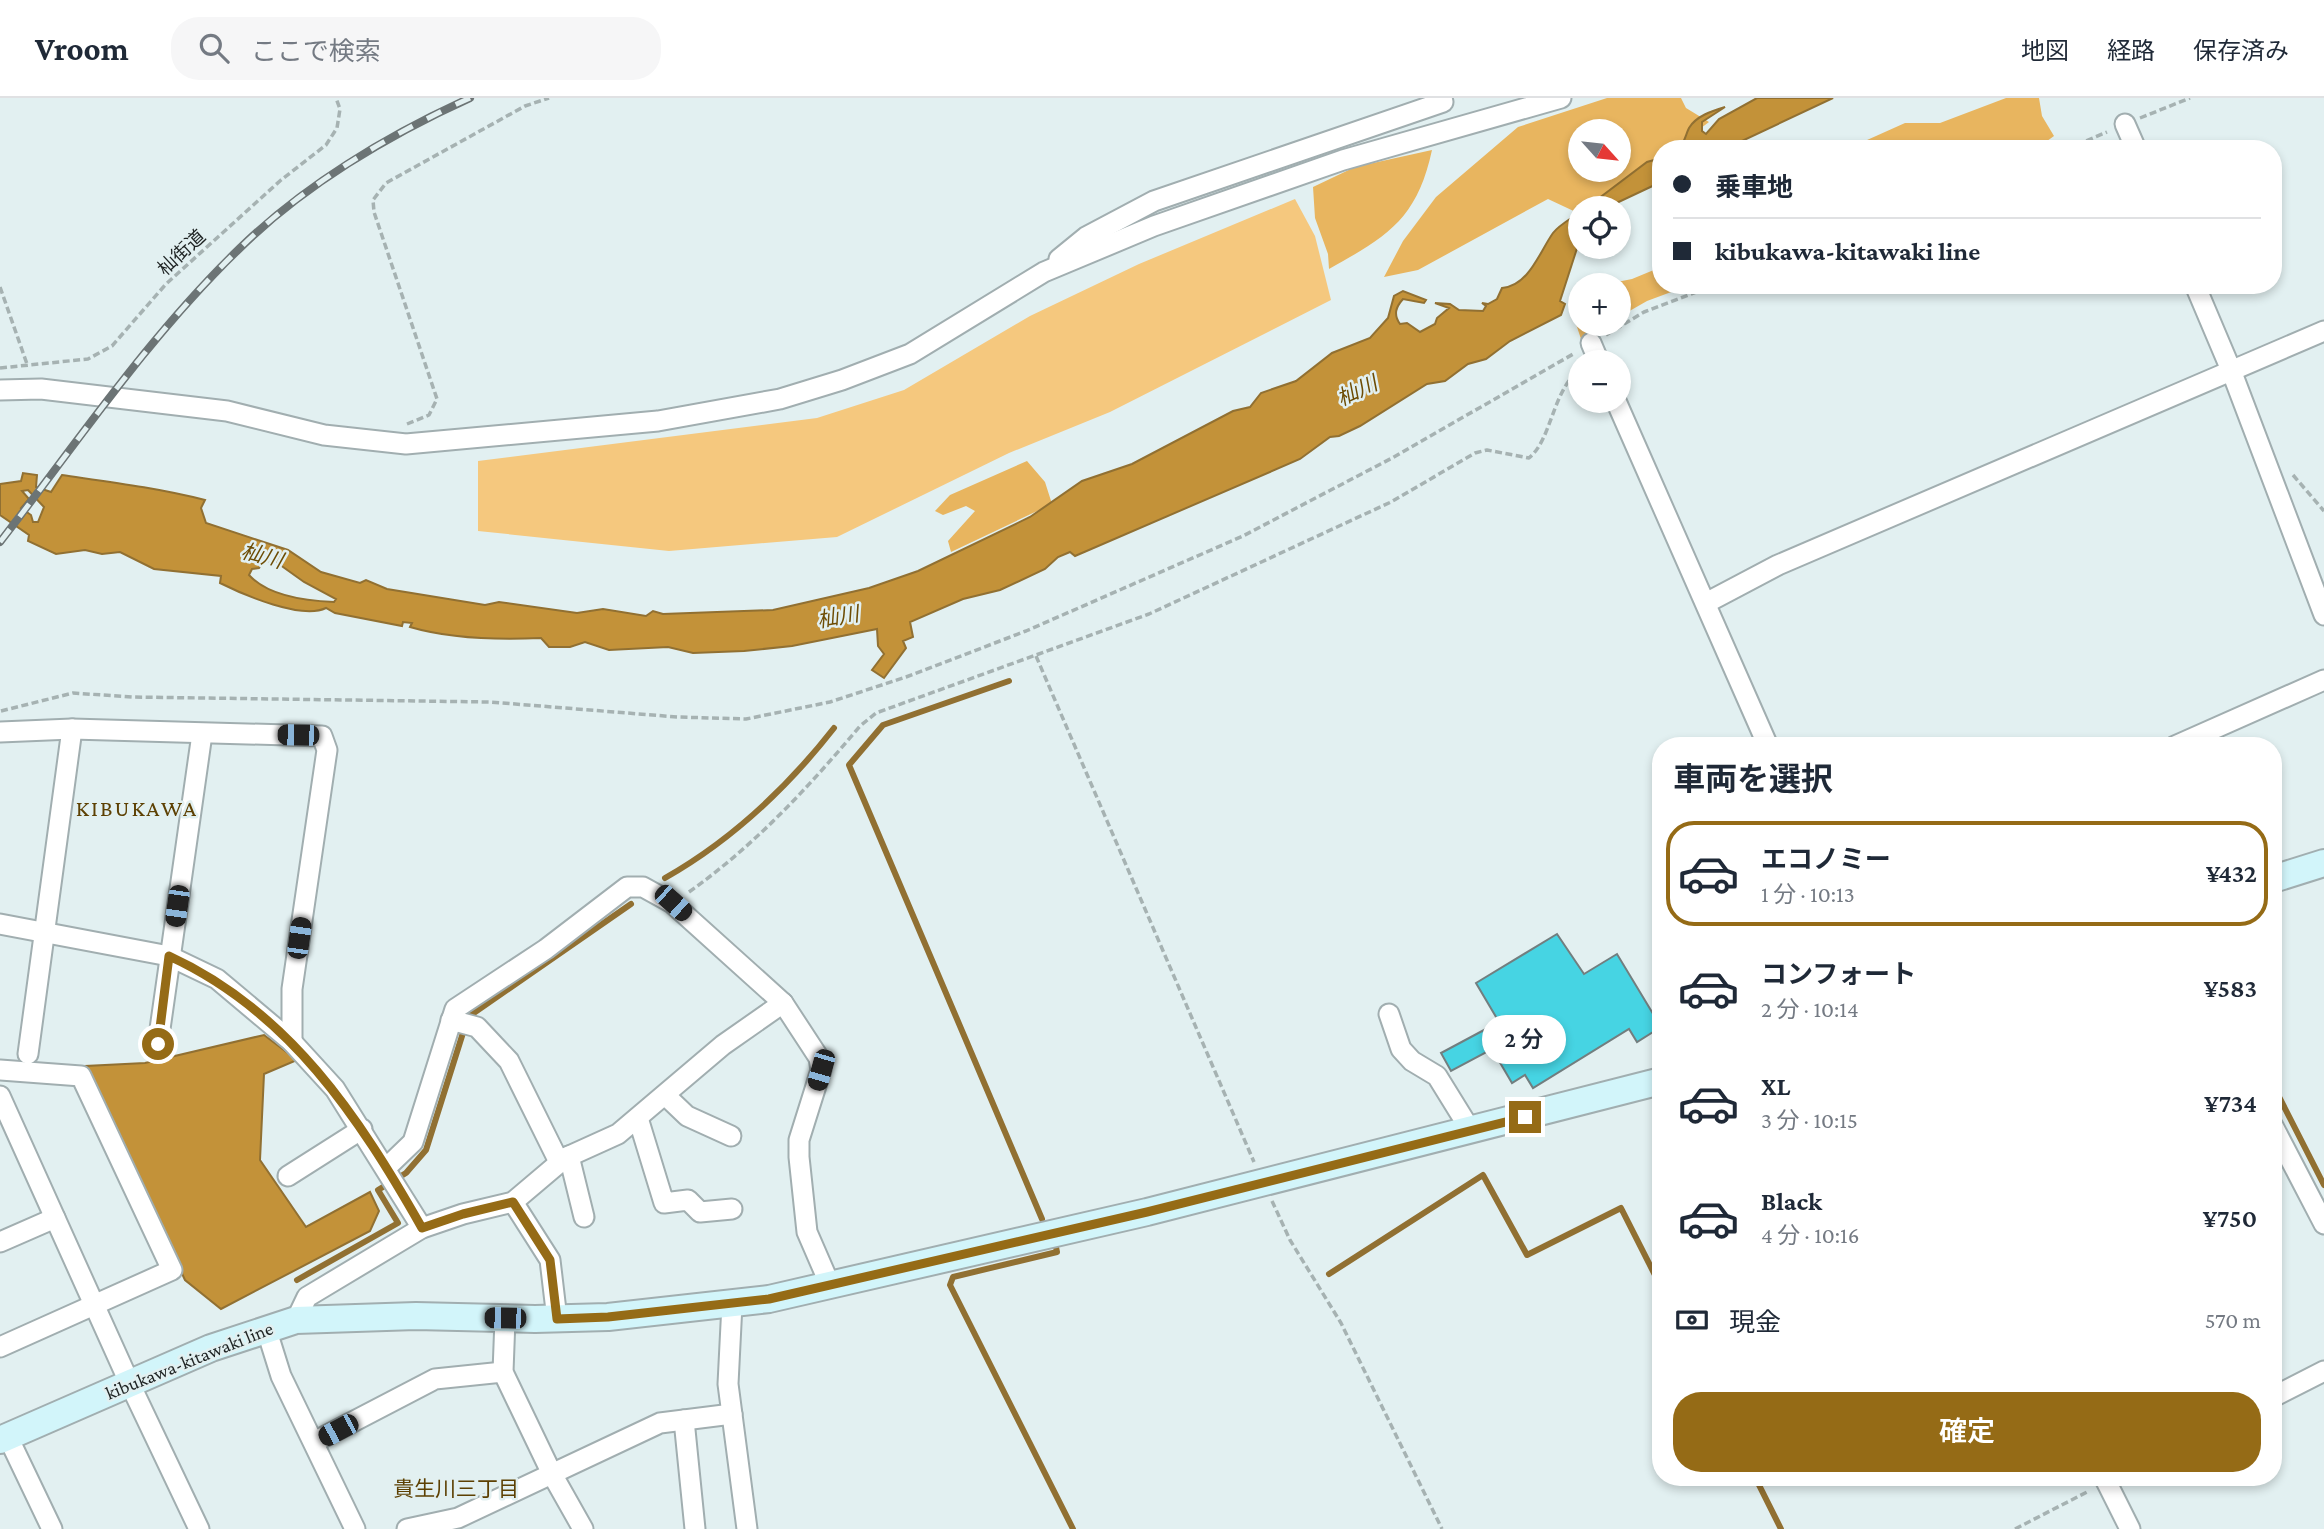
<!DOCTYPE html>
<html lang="ja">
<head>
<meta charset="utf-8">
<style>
	:root { --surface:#fff; --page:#f6f6f7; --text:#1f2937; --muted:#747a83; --line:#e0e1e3; --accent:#956b16 }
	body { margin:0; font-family:"Crimson Pro","Noto Sans JP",serif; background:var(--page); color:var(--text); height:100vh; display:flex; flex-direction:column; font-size:26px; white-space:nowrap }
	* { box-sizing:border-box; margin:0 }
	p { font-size:23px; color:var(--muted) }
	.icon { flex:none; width:38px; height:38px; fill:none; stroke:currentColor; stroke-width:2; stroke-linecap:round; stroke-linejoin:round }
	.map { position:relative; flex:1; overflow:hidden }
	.details { position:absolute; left:1652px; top:639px; width:630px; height:749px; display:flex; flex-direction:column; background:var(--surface); border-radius:28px; box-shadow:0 4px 10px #0003 }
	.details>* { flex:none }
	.hud { position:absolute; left:1652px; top:42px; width:630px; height:154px; border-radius:28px; box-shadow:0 4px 10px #0003; display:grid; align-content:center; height:154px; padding:0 21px; background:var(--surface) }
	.needle { width:46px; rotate:117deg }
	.buttons { position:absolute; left:1568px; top:21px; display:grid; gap:14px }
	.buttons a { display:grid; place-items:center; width:63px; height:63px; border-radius:50%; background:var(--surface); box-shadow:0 4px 10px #0003; font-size:35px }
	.end { position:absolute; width:32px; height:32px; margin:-16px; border:9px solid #956b16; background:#fff; box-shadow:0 0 0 4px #fff }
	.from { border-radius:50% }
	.bubble { position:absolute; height:49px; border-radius:24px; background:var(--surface); box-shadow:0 4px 10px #0003; font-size:23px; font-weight:600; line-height:49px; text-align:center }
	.car { position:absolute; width:21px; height:42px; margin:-21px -10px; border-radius:9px; box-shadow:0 0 5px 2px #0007; background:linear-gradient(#222 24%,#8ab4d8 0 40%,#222 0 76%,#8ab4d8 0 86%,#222 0) }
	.hud b { display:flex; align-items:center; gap:24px; height:66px; font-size:26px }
	.hud b+b { border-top:2px solid var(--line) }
	.hud i { width:18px; height:18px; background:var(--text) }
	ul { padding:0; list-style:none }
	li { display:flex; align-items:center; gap:21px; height:105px; margin:0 14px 10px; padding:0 7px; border:4px solid transparent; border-radius:28px }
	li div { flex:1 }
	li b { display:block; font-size:26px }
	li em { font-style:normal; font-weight:600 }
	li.current { border-color:var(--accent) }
	li>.icon { width:63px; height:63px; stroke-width:1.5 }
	h2 { padding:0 21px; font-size:32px; line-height:84px }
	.pay { display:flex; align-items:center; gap:18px; height:77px; padding:0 21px; font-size:26px }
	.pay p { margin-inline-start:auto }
	.action { display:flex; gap:14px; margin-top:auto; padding:14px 21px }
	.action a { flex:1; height:80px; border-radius:28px; background:var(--accent); color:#fff; font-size:28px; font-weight:600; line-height:80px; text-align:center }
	header { display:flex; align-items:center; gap:42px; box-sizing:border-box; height:98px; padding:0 35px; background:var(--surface); border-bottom:2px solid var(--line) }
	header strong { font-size:33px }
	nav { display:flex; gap:38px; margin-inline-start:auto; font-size:24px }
	.search { width:490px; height:63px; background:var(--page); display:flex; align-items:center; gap:18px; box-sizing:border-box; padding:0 24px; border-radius:28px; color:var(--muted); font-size:26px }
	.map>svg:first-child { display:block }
	.green { fill:#f5c87e }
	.forest { fill:#e8b55f; fill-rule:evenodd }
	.water { fill:#c39239; stroke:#917032; stroke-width:2; fill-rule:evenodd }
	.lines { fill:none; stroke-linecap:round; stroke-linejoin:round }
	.stream { stroke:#917032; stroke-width:6 }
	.building { fill:#46d4e3; stroke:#727e7f; stroke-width:2 }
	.minor-casing { stroke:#a1aeb0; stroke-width:23 }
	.secondary-casing { stroke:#a1aeb0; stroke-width:30 }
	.path { stroke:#a6b2b2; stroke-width:3.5; stroke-dasharray:7 3.5; stroke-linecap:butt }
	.minor { stroke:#fff; stroke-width:19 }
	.secondary { stroke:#d2f5fa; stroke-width:26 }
	.rail-casing { stroke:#6c7475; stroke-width:8 }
	.rail { stroke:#e2f0f1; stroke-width:5; stroke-dasharray:16; stroke-linecap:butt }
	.route { stroke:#956b16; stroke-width:9 }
	.labels { text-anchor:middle; stroke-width:5; stroke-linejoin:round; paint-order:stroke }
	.street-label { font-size:19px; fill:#1d2222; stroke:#e2f0f1 }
	.water-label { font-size:21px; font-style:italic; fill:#6d4c04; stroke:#e2f0f1 }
	.neighbourhood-label { font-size:21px; fill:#5d4003; stroke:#e2f0f1 }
	.quarter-label { font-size:23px; letter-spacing:2px; fill:#5d4003; stroke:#e2f0f1 }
</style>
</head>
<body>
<header>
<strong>Vroom</strong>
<div class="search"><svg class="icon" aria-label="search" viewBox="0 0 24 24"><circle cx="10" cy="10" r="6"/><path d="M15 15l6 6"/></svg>ここで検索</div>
<nav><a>地図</a><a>経路</a><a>保存済み</a></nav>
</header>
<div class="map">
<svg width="2324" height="1431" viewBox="0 0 2324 1431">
	<rect width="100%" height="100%" fill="#e2f0f1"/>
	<path class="green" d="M1295,101L1315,138L1331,202L1110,314L1009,355L837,439L669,453L478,433V363L817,320L904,292L1030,218L1139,166Z"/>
	<g class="forest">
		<path d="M1607,0H1681L1686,10L1709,24L1673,51H1661V60L1590,110H1580V116L1548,101L1418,172L1384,179L1403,143L1436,99L1518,29ZM1580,33H1619V72H1580Z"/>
		<path d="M2006,0H2039L2042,18L2054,38L2036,51H1847L1905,25H1940Z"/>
		<path d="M1432,52C1417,121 1388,138 1329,171L1328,156L1315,120L1313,89L1355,69Z"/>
		<path d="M1661,169V187H1690L1647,203L1619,219V187H1602L1632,181Z"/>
		<path d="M1580,213V226H1608L1581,241L1575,223Z"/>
		<path d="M1027,363L1045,384L1052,406L951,454L948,443L975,413L966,408L943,417L935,413L950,397Z"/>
	</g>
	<g class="water">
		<path d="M1757,0H1833L1725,51H1678C1685,45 1685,38 1689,30C1696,18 1712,13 1725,9L1702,24V33L1706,36L1719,21Z"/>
		<path d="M1661,60V84L1606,110H1586L1647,64Z"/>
		<path d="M1580,114V141L1560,203L1565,206L1561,217L1510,243L1486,261L1468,266L1445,283L1427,286L1360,328L1339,338L1330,339L1300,361L1075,458L1070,454L1058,459L1045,471L1000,492L963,501L910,524L913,539L903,543L906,550L884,580L872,572L884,556L878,548L877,531L792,548L744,553L693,555L668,549L609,552L585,544L570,549H549L541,540C498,542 451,541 410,529L412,525L403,524L402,528L335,515L326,510C302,522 244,497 220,485L221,478L154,471L120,454L102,456L85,452L56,456L28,443L29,437L0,417V386L21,383L23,375L37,377L36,389L51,394L62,377C110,384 158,390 205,402L201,410L206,425L288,452L321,474L360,485L366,482L387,491L485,507L499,504L577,515L603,511L646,518L653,513L663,516L773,512L869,490L918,473L1030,419L1082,383L1132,366L1233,313L1250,309L1261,295L1296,283L1332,255L1370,240L1388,220L1394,198L1403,193L1426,202L1424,205L1403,201C1396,209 1393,216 1400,226L1407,225L1420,234L1435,226L1437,220L1449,210L1435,205L1450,206L1459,212L1483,213L1486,208L1482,205L1488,206L1497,201L1502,190C1529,188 1540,153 1553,135C1559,127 1572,120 1580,114ZM28,392L44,409L38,424H33L31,417L21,410L29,401L22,393ZM264,463L276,464L304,484L336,501L334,504C307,503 268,498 249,477L252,471L259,470Z"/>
		<path d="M264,937L297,962L264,976L260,1062L306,1129L370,1094L379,1113L370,1133L221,1211L185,1182L86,968L145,965Z"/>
	</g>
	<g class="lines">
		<g class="stream">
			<path d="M1009,583L883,627L849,667L1042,1121"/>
			<path d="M665,780C732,742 787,690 834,630"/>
			<path d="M2273,987L2324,1087"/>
			<path d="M1056,1149L1057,1154L953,1179L950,1187L1073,1431"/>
			<path d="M1329,1176L1483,1077L1527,1157L1621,1110L1661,1189"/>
			<path d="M297,1182L398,1125L378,1092L406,1075L426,1052L468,919L631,806"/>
			<path d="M1755,1379L1781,1431"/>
		</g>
	</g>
	<path class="building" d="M1557,836L1584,876L1617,856L1661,929L1637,944L1629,931L1533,990L1525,977L1512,985L1492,951L1451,973L1441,955L1499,924L1476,885Z"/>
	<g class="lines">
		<defs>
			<g id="minor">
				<path d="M2125,26L2136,51"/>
				<path d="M1059,161L1086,139L1154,103L1443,4L1442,0"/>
				<path d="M2195,187L2231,272L2324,517"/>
				<path d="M1591,245L1599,264"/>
				<path d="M0,292L41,291L227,313L324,337L406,346L658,323L780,301L842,282L910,256L1044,174L1154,128L1343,62L1561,0"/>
				<path d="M1616,303L1768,648"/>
				<path d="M1706,505L1778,467L2324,233"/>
				<path d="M0,634L72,631L322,638L327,652L292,891V944"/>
				<path d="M2175,648L2324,582"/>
				<path d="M0,826L169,858L217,881L292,944L335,991L422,1130"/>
				<path d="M1389,916L1401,951L1412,963L1437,978L1471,1033"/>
				<path d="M451,922L477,929L509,963L559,1064"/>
				<path d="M158,945L202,636"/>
				<path d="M28,956L72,631"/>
				<path d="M0,972L81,978L172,1172L0,1249"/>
				<path d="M665,997L687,1018L731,1038"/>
				<path d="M0,998L129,1284L199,1431"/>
				<path d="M638,1020L664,1105L688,1102L700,1114L732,1111"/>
				<path d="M2273,1028L2324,1126"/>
				<path d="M569,1058L584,1119"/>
				<path d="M386,1070L413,1044L455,911L546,851L627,789H643L672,805L783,905L819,960L821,972L799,1042V1059L807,1134L830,1187"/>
				<path d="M288,1078L362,1031"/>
				<path d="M513,1104L550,1162L557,1221"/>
				<path d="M0,1144L55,1120"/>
				<path d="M732,1206L728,1286L747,1431"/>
				<path d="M505,1221L503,1274L552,1376L583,1431"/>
				<path d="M296,1222L307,1199L422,1130L463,1116L513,1104L565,1060L618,1036L723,947L783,905"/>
				<path d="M266,1230L281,1278L355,1431"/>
				<path d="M2273,1299L2324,1273"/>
				<path d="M684,1322L695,1431"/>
				<path d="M8,1339L52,1431"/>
				<path d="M314,1344L435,1281L503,1274"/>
				<path d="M2104,1379L2130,1431"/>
				<path d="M407,1431L458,1420L660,1325L732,1316"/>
			</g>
			<g id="secondary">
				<path d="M2273,781L2324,765"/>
				<path d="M0,1342L211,1250L296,1222L416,1218L535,1221L608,1219L769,1201L1147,1114L1661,983"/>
			</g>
		</defs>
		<use href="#minor" class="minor-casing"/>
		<use href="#secondary" class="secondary-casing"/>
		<g class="path">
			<path d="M2140,20L2190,0"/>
			<path d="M2067,51L2107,34"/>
			<path d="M0,189L27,266"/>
			<path d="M1606,237L1644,214L1715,187"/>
			<path d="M0,270L88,261L112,248L166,186L281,82L326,47L337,30L340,11L336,0"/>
			<path d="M407,326L429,317L437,301L374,114L373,102L386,85L525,8L549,0"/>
			<path d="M2293,377L2324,413"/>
			<path d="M1036,558L1254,1064"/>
			<path d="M1,613L73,595L132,599L490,604L677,619L746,621L830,604L906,579L1026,533L1243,438L1392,360L1575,255"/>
			<path d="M689,794C755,747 808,690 860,628L876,615L1149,516L1391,404L1475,355L1487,352L1529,360C1552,341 1551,296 1580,270"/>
			<path d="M1272,1103L1290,1142L1341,1225L1442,1431"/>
			<path d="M2015,1431L2089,1393"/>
		</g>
		<use href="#minor" class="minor"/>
		<use href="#secondary" class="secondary"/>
		<defs>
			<path id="rail" d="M0,444C77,345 148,239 239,151C303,88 388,37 470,0"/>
		</defs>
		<use href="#rail" class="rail-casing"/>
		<use href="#rail" class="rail"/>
	</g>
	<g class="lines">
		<path class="route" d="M158,946L169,858C289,913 359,1019 422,1130L463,1116L513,1104L550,1162L557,1221L608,1219L769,1201L1147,1114L1525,1019"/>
	</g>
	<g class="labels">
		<g class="street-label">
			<text transform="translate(181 154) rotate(-43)" y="7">杣街道</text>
			<text transform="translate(189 1262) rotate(-22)" y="7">kibukawa-kitawaki line</text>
		</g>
		<g class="water-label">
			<text transform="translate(1357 293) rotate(-25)" y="7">杣川</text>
			<text transform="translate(262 458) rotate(15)" y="7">杣川</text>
			<text transform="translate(838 519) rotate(-10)" y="7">杣川</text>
		</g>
		<g class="neighbourhood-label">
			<text x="456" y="1398">貴生川三丁目</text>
		</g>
		<g class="quarter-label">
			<text x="137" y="718">KIBUKAWA</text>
		</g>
	</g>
</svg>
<div class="buttons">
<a><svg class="needle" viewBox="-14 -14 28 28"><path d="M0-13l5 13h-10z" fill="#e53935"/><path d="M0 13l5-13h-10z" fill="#747a83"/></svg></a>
<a><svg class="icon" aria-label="locate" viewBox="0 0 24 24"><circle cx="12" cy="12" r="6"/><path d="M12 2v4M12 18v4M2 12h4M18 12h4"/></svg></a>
<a>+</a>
<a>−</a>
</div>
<i class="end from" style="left:158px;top:946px"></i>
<i class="end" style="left:1525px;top:1019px"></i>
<div class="bubble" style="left:1482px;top:917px;width:84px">2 分</div>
<i class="car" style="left:298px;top:637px;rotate:271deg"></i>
<i class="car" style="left:673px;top:805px;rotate:132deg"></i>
<i class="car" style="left:177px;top:808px;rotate:188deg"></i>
<i class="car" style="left:299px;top:840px;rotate:8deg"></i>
<i class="car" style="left:821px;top:972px;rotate:196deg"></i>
<i class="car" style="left:505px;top:1220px;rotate:271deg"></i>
<i class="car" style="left:338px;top:1332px;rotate:242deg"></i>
<div class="hud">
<b><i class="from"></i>乗車地</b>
<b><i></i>kibukawa-kitawaki line</b>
</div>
<section class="details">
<h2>車両を選択</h2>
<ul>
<li class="current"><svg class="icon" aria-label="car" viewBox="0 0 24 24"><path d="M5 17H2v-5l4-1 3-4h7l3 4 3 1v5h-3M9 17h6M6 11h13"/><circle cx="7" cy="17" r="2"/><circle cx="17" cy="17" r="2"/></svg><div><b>エコノミー</b><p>1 分 · 10:13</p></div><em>¥432</em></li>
<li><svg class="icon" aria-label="car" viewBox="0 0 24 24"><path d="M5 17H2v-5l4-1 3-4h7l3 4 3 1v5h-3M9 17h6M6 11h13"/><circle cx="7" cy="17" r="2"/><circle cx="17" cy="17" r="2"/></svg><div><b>コンフォート</b><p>2 分 · 10:14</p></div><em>¥583</em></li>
<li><svg class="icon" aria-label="car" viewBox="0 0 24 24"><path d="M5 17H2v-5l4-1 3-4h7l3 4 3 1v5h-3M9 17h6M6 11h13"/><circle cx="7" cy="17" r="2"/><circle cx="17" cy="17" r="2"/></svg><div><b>XL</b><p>3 分 · 10:15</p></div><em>¥734</em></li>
<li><svg class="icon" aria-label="car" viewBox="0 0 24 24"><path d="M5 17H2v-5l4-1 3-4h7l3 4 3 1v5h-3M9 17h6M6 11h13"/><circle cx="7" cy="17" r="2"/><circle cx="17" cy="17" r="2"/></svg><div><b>Black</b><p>4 分 · 10:16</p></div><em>¥750</em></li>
</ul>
<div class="pay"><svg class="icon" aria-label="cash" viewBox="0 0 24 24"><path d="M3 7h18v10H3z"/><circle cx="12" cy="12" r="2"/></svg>現金<p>570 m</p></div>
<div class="action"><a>確定</a></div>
</section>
</div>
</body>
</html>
